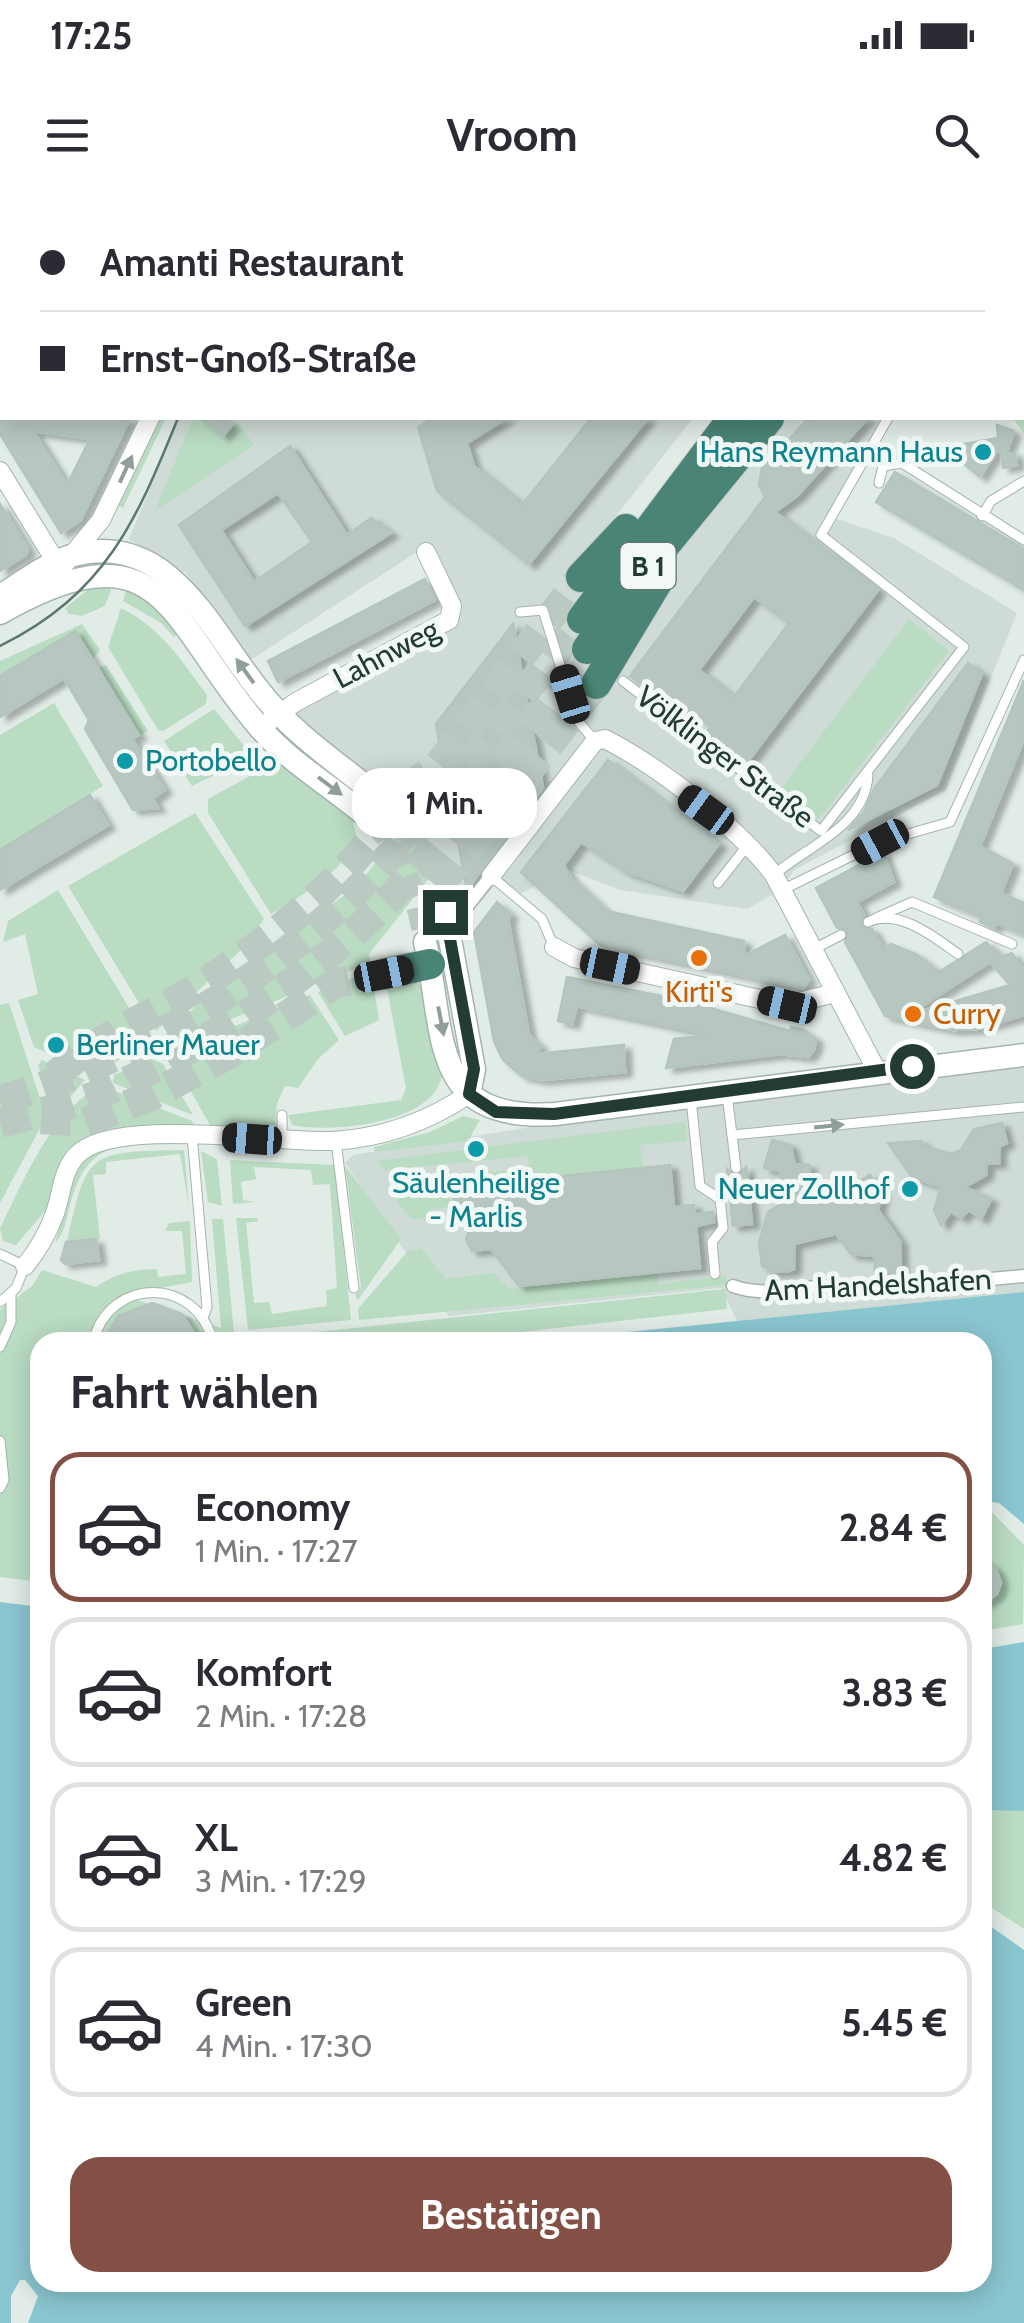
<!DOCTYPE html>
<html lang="de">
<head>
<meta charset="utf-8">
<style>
	:root { --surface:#fff; --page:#f2f2f3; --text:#2b2b33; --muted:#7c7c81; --line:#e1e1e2; --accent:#845045 }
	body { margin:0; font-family:Cabin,sans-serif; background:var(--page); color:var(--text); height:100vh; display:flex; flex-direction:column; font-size:38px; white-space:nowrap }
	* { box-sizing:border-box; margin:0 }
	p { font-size:32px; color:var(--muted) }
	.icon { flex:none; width:55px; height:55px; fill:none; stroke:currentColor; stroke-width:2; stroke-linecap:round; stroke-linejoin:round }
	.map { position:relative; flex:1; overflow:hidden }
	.drawer { position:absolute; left:30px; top:1132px; width:962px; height:960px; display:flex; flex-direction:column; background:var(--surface); border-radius:30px; box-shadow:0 5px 25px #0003 }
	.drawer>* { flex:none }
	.guide { position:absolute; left:0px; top:0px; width:1025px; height:220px; box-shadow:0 5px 25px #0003; display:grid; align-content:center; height:220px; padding:0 40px; background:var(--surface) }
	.end { position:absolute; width:45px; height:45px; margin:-22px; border:12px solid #223c35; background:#fff; box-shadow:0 0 0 5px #fff }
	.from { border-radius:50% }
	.bubble { position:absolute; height:70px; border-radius:30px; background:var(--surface); box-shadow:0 5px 25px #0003; font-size:32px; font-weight:800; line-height:70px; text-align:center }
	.car { position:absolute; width:30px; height:60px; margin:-30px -15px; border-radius:12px; box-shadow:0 0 8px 2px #0007; background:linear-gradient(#222 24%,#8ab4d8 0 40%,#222 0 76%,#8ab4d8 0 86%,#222 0) }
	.guide b { display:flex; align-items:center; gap:35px; height:95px; font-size:38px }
	.guide b+b { border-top:2px solid var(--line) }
	.guide i { width:25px; height:25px; background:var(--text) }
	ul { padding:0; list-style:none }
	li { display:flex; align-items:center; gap:30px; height:150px; margin:0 20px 15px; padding:0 20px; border:5px solid var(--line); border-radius:30px }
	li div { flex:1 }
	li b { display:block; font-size:38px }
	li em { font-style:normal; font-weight:800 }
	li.current { border-color:var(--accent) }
	li>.icon { width:90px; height:90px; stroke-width:1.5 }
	h2 { padding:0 40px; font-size:45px; line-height:120px }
	.action { display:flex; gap:20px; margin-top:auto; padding:20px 40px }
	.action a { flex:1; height:115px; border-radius:30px; background:var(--accent); color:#fff; font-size:40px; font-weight:800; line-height:115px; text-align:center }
	.status { display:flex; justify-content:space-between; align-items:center; height:70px; padding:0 50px; background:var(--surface); direction:ltr }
	.status svg { height:28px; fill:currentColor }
	header { display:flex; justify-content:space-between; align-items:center; height:130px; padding:0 40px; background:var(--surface); font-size:45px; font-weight:800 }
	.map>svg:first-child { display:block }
	.built { fill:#cfdbd6 }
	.green { fill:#badcc3 }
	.water { fill:#8ac6d0 }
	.building { fill:#b7c6c0; stroke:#b4c5be; stroke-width:2.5; fill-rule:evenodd; filter:url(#shadow) }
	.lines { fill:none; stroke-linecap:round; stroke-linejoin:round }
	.tertiary-tunnel { stroke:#bbc9c3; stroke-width:22; stroke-dasharray:22 11; stroke-linecap:butt }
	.primary-tunnel { stroke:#bbc9c3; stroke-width:28; stroke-dasharray:28 14; stroke-linecap:butt }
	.trunk-tunnel { stroke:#bbc9c3; stroke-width:30; stroke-dasharray:30 15; stroke-linecap:butt }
	.service-casing { stroke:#a4b4ae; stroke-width:11 }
	.pedestrian-casing { stroke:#a4b4ae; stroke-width:15 }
	.minor-casing { stroke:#a4b4ae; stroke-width:20 }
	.tertiary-casing { stroke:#a4b4ae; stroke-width:25 }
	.trunk-casing { stroke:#c1c8c6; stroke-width:32 }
	.service { stroke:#fff; stroke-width:9 }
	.pedestrian { stroke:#fff; stroke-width:12 }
	.minor { stroke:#fff; stroke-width:18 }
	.tertiary { stroke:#fff; stroke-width:22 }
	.trunk { stroke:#4a8476; stroke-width:30 }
	.tram { stroke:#5c7870; stroke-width:2.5 }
	.oneway { fill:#909e9a }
	.route { stroke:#223c35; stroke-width:12 }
	.culture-dot { fill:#0f9aa8; stroke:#f2f8f5; stroke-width:4 }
	.food-dot { fill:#e8710a; stroke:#f2f8f5; stroke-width:4 }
	.labels { text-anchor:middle; stroke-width:10; stroke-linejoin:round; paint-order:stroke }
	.shield { fill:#f2f8f5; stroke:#60746f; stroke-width:2.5 }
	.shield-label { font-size:28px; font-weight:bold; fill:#223c35 }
	.culture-label { font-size:30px; fill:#0d838f; stroke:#f2f8f5; text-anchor:end }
	.street-label { font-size:30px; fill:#223c35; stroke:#f2f8f5 }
	.food-label { font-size:30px; fill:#c56008; stroke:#f2f8f5 }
</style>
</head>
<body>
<div class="status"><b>17:25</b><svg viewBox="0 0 49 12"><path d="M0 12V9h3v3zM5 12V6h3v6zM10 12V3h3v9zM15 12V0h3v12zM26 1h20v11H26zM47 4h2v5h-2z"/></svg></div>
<header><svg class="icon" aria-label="menu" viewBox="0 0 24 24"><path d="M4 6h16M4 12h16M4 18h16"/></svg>Vroom<svg class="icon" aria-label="search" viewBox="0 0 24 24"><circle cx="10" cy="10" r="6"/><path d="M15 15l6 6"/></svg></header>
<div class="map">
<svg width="1024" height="2123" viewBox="0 0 1024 2123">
	<defs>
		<filter id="shadow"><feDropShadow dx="7" dy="4.5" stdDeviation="2.5" flood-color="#0004"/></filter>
	</defs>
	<rect width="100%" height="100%" fill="#e1ece7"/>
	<g class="built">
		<path d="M276,0H870L275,2Z"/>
		<path d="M179,218H693L576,367L600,479L714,296L776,218H894L834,318L894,338L1017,413L946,590L794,670L781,690L747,709L621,690L568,670L520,694L497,682L452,736L431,643L392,601L290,514L460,416L423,348L249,461L186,373L129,339Z"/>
		<path d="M1024,858V1092L737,1121L721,1088L449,1116L345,963L353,955L725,897Z"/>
	</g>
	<g class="green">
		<path d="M852,0H1024V234L1013,218H1022V2H848Z"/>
		<path d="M158,218H166L123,308L117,305Z"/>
		<path d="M193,218H200L223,235L237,222L254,245L155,311Z"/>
		<path d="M94,385L112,387L105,406L82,416L69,414L65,408Z"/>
		<path d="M126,391L149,402L180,432L174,437L161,423L123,401Z"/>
		<path d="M121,408C161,428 181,460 207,495L206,504L163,531L158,530L108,447Z"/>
		<path d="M909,419L949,451L818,620L779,591Z"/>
		<path d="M82,424L100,450L92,460L75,431L0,476V461Z"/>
		<path d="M106,465L148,531L139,536L98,468Z"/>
		<path d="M54,503L103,586L0,650V535Z"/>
		<path d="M214,509L249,552L240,563L192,586L164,541Z"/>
		<path d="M279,560L352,618L357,638C343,673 301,696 271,714L208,613V599Z"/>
		<path d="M417,610L430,677L369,754L370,763L314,785L285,738L358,685Z"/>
		<path d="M195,613L264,719L245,746L156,831L68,686Z"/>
		<path d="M58,690L143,831L141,846L96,874L34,847L18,800L38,794L25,734L3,742L8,721Z"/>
		<path d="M278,743L305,789L167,845L163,837C199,802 235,770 278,743Z"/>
		<path d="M371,771L379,820L345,836L318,792Z"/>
		<path d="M412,779L426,789C431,815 445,849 442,874C436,925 328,933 292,925L288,915L401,900L406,888L386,783Z"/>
		<path d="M310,795L339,840L318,859L298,888L285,886L277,903L275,927L266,931L211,927L169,853Z"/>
		<path d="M9,803L46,917L0,1003V805Z"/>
		<path d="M152,859L163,864L193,915L113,883L114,875Z"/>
		<path d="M42,860L85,880L60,909L51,904L38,865Z"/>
		<path d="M105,887L192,921L194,926L126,927L92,936L46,1010L16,1045L3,1041L0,1029C19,990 58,896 105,887Z"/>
		<path d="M463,916L480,920L468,941L375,952L374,947L430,932Z"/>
		<path d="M685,922L687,941L640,945L643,968L458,986L456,976L529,968L528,956L386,970L376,961Z"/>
		<path d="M176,939L181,944C116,945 87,939 69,1009C66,1022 63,1035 55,1043L78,964L103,948Z"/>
		<path d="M184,950L189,1007L180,954L106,962V974L93,975L100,1039L67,1042C87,950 89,952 184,950Z"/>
		<path d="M201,951L217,959L222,1006L208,1002Z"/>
		<path d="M230,960L335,965L351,1120L248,1130L236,1018H258V1021L246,1023L254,1103L269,1102L272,1114L327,1106L326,1090L337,1088L330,984L313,985L311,970L254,967L256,979L241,982L243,1000L256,1002L233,1004Z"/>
		<path d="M345,966L401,1039L358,1100L355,1096L361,1088Z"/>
		<path d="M439,986L455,1006L429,1010L433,1018L411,1019L396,1000L400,990Z"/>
		<path d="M212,1019H223L234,1132L266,1142H40V1382L0,1377V1110L32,1086L42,1070L96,1087C115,1074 133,1069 157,1069L158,1077L186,1074L182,1031H165L169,1023L190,1021L192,1082L122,1095L221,1128Z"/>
		<path d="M421,1048L446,1079L494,1073L508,1088L657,1074L659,1084L725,1076L726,1085L359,1120L358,1109L407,1052Z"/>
		<path d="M725,1089L727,1109L431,1142H273L278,1136Z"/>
		<path d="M982,1302L1024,1345L1023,1424L983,1431Z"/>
		<path d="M995,1608L1024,1611V1729L983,1702V1610Z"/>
	</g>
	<g class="water">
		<path d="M1024,1092V1324L999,1303L983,1301L982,1142H529Z"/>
		<path d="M0,1402L40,1407V2082H982L983,1721L1024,1750V2123H28L38,2096L25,2080H20L11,2096V2123H0Z"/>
		<path d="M1024,1442V1611L983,1610V1449Z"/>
	</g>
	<g class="building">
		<path d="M0,218H130L80,321L61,333L0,234ZM33,231L90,239L67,285Z"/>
		<path d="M200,218H222L232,225L223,236Z"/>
		<path d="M433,218H507L467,243L474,266L522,305L591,218H648L529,364L437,291L418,227Z"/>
		<path d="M809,218H868L797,296L775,312L878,390L746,564L706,533L711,526L694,513L676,500L671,507L630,476L765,297L759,285L762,268ZM754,397L789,423L734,497L699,470Z"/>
		<path d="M997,225L1014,231L1006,254L1015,253L1017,265L1003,268L1000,246L980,277L961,261L958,245L998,238Z"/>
		<path d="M290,246L347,335L371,318L391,333L245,426L179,325ZM278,293L312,342L254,382L221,330Z"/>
		<path d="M895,272L1024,349V390L876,302Z"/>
		<path d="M0,304L28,349L26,355L0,371Z"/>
		<path d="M425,379L435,400L278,482L268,461Z"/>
		<path d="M513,424L543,588L467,690L436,524Z"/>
		<path d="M75,431L139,535L132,539L165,590L153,598L158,608L133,610L85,529L89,520L64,478L0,517V476Z"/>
		<path d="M968,463L982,474L937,585L848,630L864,612L874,589Z"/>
		<path d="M1024,480V539L980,646L1013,664L1001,693L1024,703V734L996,723L994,728L980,722L982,717L934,697Z"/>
		<path d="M608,560L719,644L683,691L625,671L581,642L564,665L571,678L607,711L744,741V756L785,735L809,780L803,788L600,745L521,672Z"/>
		<path d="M90,595L108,625L0,690V650Z"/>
		<path d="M883,652L894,682L857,702L864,715L862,727L872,729L883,748L891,744L916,754L939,772L986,742L1000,755L990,761L1012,753L1024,770V815L977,829L953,830L885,816L845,742L848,730L837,728L816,688ZM990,762L1010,785L908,815Z"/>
		<path d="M497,702L511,715L508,719L529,835L541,847L536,854L624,845L625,872L542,880L522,876L503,860L494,841L474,732Z"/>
		<path d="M567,777L686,801L790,831L791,827L804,830L816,839L814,850L808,857L780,854L666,868L674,839L713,835L577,806L572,824L558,821Z"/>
		<path d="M1002,923L1007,943L999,947V963L987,964L986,975L965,987L991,999L981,1019L969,1010L961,1018L951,1012L941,1025L934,1010L941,987L912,977L888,943L922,941V946L951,954L961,950L974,929Z"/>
		<path d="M772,940L790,945L795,964L809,965L812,993L836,985L840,992L870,975L882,993L878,1010L900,1041L901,1073L875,1071V1056L851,1054L836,1034L794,1044V1069L789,1071L774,1072L762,1066L759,1043L768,1012L781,1004L780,971L764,968Z"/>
		<path d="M670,965L674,1007L694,1005V1014L713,1012L714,1022L696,1026L700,1068L519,1086L491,1049L472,1051L466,1039L472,1022L446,988Z"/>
		<path d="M746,967L752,1024L733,1026L727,969L736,976Z"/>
		<path d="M96,1039L99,1060L65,1064L61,1060L66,1042Z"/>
		<path d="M152,1103L182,1114L200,1142H103L118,1116Z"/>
		<path d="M982,1359L996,1369L1001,1383L997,1394L982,1405Z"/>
	</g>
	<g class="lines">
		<g class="tertiary-tunnel">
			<path d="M384,601C416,633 434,668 445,712"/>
			<path d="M372,621C406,653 416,697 425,742"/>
		</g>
		<g class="primary-tunnel">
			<path d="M935,2L938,0"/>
			<path d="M969,2L973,0"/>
		</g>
		<g class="trunk-tunnel">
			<path d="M403,591L438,566L581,377"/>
			<path d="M438,687L596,484"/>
			<path d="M55,876C100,834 155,815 206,782C269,740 334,689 380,629"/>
			<path d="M0,900C132,863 279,773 374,673C449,593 514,505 582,419"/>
			<path d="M41,919L85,922L151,896L229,854L336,783L384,774"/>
			<path d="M0,923C37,913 81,904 116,887C211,842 323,770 395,693C466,617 526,533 587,449"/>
		</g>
		<defs>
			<g id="service">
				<path d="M796,2L797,0"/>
				<path d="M879,283L883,266L902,263L1024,340"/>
				<path d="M982,316L991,301L1024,281"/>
				<path d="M520,412L543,410L577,520L595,541"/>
				<path d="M623,481L821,631L964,447L821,335L888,218"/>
				<path d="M774,675C807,646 865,627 868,575"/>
				<path d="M491,676L542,719L554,747"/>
				<path d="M718,683L747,646"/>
				<path d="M782,690L880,642L950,622L1024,460"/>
				<path d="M876,718L912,702L1012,744"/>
				<path d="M868,722C899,708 934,737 958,754"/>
				<path d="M814,749L841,735"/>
				<path d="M727,894L736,968"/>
				<path d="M691,899L700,986L720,999L723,1028L712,1042L715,1074"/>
				<path d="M282,915V938"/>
				<path d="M192,935L207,1107L203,1118"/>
				<path d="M732,935L1024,907"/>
				<path d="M336,941L354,1088"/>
				<path d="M0,1054L25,1066L16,1088L0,1102"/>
				<path d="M93,1142C109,1076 197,1076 213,1142"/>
				<path d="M0,1147L11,1122V1093"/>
				<path d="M0,1241L4,1280L0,1288"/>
			</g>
			<g id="pedestrian">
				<path d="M449,729L491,676"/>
				<path d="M733,1086C776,1102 824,1076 869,1090L1024,1076"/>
			</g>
			<g id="minor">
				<path d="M81,0L84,2"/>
				<path d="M511,0L513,2"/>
				<path d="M251,2L252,0"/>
				<path d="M0,271L56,362L51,374"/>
				<path d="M45,388L101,320L150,218"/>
				<path d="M260,528L296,502L449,420L452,406L426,352"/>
				<path d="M491,676L595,541L605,539C658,566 739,628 774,675L877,871"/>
				<path d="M554,747L574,758L787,805L835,793"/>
				<path d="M25,1066C38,1050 48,1033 55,1013C62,994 62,971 76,956C111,916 277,943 333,941C382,938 429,921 469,894"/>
			</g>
			<g id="tertiary">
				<path d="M0,396C23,382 48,362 74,355C168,330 210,429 258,489C293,535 340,564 384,601"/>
				<path d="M0,413C166,319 167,421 260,528C291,564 336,589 372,621"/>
				<path d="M445,712L474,869L469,894"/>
				<path d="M425,742C446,835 428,922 555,914L1024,855"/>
			</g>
			<g id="trunk">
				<path d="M581,377L626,329"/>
				<path d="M582,419L733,218"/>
				<path d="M587,449L643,372L769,218"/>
				<path d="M596,484L658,381"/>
				<path d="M384,601L403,591"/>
				<path d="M384,774L430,764"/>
			</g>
		</defs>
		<use href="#service" class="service-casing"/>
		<use href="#pedestrian" class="pedestrian-casing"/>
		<use href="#minor" class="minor-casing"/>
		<use href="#tertiary" class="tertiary-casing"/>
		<use href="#trunk" class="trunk-casing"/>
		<use href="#service" class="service"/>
		<use href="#pedestrian" class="pedestrian"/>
		<use href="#minor" class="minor"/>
		<use href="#tertiary" class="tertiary"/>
		<use href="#trunk" class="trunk"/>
		<g class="tram">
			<path d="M272,2L273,0"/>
			<path d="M0,446C105,394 136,322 178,218"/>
		</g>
	</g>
	<defs><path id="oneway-solid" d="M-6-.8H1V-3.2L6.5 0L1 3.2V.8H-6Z" transform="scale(2.5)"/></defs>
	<g class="oneway">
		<use href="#oneway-solid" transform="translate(126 269) rotate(-65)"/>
		<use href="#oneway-solid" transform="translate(245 471) rotate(-126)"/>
		<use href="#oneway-solid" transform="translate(330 586) rotate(37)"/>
		<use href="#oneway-solid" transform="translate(441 821) rotate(79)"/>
		<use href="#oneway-solid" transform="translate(829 926) rotate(-6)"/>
	</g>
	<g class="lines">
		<path class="route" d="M445,712L474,869L469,894L496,912L554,914L912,866"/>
	</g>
	<g class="culture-dot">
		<circle cx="983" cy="252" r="10"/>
		<circle cx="125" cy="561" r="10"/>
		<circle cx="56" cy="845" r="10"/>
		<circle cx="476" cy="949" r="10"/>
		<circle cx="910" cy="989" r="10"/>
	</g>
	<g class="food-dot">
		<circle cx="699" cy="758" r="10"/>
		<circle cx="913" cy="814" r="10"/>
	</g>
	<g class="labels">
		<rect class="shield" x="620.5" y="343" width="55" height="46" rx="8"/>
		<g class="shield-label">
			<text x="648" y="376">B 1</text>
		</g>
		<g class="culture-label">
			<text x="963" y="262">Hans Reymann Haus</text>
			<text x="145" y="571" text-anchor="start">Portobello</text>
			<text x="76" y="855" text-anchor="start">Berliner Mauer</text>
			<text x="476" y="993" text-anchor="middle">Säulenheilige<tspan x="476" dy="34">- Marlis</tspan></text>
			<text x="890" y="999">Neuer Zollhof</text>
		</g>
		<g class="street-label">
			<text transform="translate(386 454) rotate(-28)" y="10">Lahnweg</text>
			<text transform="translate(725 557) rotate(37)" y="10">Völklinger Straße</text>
			<text transform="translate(878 1085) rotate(-3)" y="10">Am Handelshafen</text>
		</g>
		<g class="food-label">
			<text x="699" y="802">Kirti's</text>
			<text x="933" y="824" text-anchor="start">Curry</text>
		</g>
	</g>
</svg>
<i class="end from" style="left:912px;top:866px"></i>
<i class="end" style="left:445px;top:712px"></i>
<div class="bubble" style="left:352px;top:568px;width:185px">1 Min.</div>
<i class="car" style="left:570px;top:494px;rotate:343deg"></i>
<i class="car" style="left:706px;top:610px;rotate:306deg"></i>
<i class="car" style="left:880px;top:642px;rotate:242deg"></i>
<i class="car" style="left:610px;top:766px;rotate:102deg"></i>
<i class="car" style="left:384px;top:774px;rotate:79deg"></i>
<i class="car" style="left:787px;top:805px;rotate:283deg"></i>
<i class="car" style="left:252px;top:939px;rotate:274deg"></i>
<div class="guide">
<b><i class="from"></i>Amanti Restaurant</b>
<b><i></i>Ernst-Gnoß-Straße</b>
</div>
<section class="drawer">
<h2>Fahrt wählen</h2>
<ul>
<li class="current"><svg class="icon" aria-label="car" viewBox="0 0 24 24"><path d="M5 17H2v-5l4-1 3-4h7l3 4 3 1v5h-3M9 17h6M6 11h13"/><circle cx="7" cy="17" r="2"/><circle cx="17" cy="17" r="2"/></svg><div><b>Economy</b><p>1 Min. · 17:27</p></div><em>2.84 €</em></li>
<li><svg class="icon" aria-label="car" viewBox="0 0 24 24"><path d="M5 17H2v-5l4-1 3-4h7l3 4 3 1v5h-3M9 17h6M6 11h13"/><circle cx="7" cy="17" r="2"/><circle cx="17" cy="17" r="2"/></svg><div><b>Komfort</b><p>2 Min. · 17:28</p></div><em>3.83 €</em></li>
<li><svg class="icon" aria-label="car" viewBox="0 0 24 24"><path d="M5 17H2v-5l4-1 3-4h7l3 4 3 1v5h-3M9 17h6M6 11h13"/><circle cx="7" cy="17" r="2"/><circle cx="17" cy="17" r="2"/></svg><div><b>XL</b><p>3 Min. · 17:29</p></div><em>4.82 €</em></li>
<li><svg class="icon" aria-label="car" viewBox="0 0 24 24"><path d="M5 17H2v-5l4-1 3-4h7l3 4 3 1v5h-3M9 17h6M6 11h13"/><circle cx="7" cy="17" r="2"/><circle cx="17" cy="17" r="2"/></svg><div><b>Green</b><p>4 Min. · 17:30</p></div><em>5.45 €</em></li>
</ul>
<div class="action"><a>Bestätigen</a></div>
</section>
</div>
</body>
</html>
